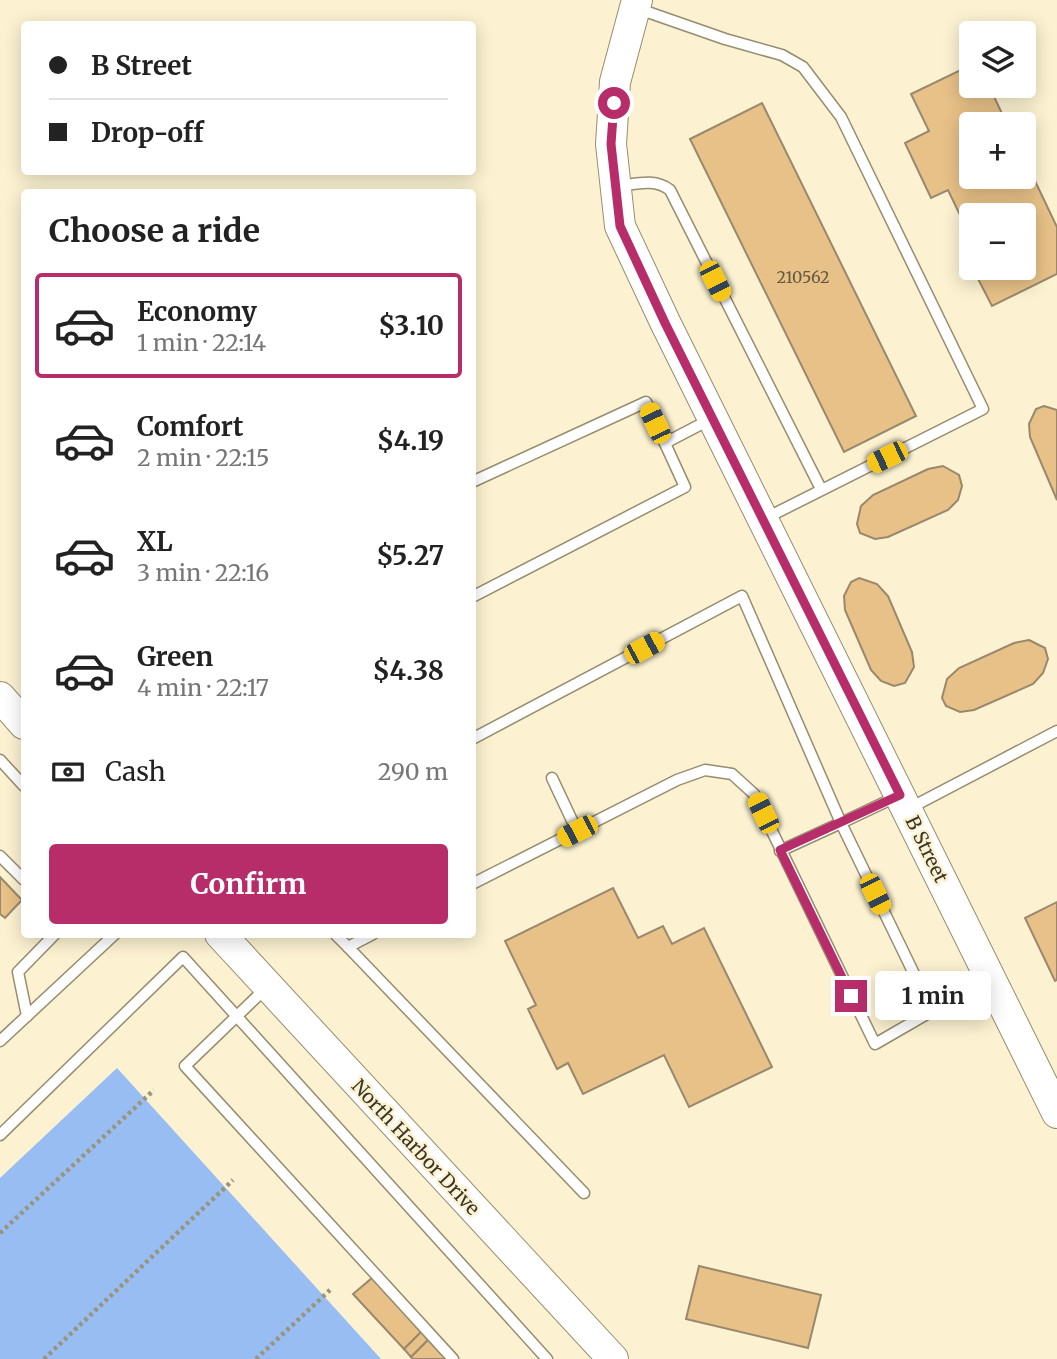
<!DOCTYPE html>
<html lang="en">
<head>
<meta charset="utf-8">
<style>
	:root { --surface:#fff; --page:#f6f6f6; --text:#222; --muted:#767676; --line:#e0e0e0; --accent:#b62d69 }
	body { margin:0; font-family:Merriweather,serif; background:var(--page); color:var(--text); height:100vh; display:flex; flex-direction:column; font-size:26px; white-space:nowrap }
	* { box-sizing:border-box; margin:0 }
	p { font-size:23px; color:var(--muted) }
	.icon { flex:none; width:38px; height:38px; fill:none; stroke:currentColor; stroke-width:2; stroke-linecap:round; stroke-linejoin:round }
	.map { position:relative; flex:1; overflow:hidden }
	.panel { position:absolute; left:21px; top:189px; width:455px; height:749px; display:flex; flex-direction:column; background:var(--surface); border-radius:7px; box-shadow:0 4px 18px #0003 }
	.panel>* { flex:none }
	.guide { position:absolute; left:21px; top:21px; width:455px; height:154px; border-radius:7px; box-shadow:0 4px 18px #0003; display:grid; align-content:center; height:154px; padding:0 28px; background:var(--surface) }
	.fabs { position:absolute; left:959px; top:21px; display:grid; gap:14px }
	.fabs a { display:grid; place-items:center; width:77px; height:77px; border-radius:7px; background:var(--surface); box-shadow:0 4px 18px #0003; font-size:35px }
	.end { position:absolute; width:32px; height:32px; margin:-16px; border:9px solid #b62d69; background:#fff; box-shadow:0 0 0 4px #fff }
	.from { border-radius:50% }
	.bubble { position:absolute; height:49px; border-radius:7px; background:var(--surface); box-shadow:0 4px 18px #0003; font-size:23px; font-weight:700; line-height:49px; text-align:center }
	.car { position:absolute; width:21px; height:42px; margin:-21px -10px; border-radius:9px; box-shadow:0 0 5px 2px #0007; background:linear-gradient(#f5c518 24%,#345 0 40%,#f5c518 0 76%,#345 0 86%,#f5c518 0) }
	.guide b { display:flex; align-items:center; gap:24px; height:66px; font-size:26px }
	.guide b+b { border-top:2px solid var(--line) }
	.guide i { width:18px; height:18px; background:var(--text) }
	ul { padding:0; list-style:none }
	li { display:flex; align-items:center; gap:21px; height:105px; margin:0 14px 10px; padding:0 14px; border:4px solid transparent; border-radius:7px }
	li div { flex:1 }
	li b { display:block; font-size:26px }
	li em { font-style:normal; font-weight:700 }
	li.active { border-color:var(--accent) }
	li>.icon { width:63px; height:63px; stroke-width:1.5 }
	h2 { padding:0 28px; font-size:32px; line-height:84px }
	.pay { display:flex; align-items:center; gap:18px; height:77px; padding:0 28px; font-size:26px }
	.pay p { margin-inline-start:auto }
	.primary-button { display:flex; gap:14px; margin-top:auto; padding:14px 28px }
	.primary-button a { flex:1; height:80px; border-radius:7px; background:var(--accent); color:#fff; font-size:28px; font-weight:700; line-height:80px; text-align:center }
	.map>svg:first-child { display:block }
	.water { fill:#97bdf2 }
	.building { fill:#e7c187; stroke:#99886d; stroke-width:2 }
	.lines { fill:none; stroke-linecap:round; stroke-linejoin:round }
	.lane-casing { stroke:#968c6e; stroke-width:13 }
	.secondary-casing { stroke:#968c6e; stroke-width:32 }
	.path { stroke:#9b947d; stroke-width:4.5; stroke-dasharray:3.5 3.5; stroke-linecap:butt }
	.lane { stroke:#fff; stroke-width:10 }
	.secondary { stroke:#fff; stroke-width:30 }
	.route { stroke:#b62d69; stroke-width:9 }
	.labels { text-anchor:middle; stroke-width:5; stroke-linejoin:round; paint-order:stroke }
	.number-label { font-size:16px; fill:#645840 }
	.street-label { font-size:19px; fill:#393529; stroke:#fcf2d1 }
</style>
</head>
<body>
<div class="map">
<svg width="1057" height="1359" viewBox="0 0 1057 1359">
	<rect width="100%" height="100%" fill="#fcf2d1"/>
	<path class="water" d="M117,1068L381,1359H0V1178Z"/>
	<g class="building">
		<path d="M971,65V86H989L1007,124H971V177H1024V158L1057,227V274L992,306L976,275L987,270L986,268H1024V215H971V238L948,190L931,198L905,143L929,131L911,94Z"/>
		<path d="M762,103L916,416L844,452L690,139Z"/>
		<path d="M1044,406L1057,410V500L1030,437L1029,424L1036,409Z"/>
		<path d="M943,466L959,475L962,486L958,500L948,510L888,537L875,539L860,533L857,524L861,506L873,495L928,469Z"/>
		<path d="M859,578L877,584L888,596L912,652L914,667L905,683L894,686L881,681L871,670L845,610L844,596L851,582Z"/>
		<path d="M1029,640L1045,648L1048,659L1043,673L1033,684L974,710L960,712L946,706L942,698L947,679L959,668L1014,643Z"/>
		<path d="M0,877L22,900L5,918L0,914Z"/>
		<path d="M613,888L638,938L663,926L672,944L704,928L772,1067L689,1107L664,1055L583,1094L568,1063L557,1069L528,1009L536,1005L505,941Z"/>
		<path d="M1057,902V980L1055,981L1025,918Z"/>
		<path d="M699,1266L821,1295L808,1348L686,1319Z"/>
		<path d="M372,1278L421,1332L404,1349L353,1294Z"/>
		<path d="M421,1332L428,1340L411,1357L404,1349Z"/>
		<path d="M428,1340L446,1359H413L411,1357Z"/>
	</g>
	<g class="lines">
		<defs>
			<g id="lane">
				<path d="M636,8L725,39L782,55L803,67L841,117L983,409L764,519"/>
				<path d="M618,186C637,184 654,178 670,190L821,489"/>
				<path d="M665,443L711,419"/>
				<path d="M472,482L646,402L685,487L472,597"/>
				<path d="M472,739L742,596L841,823L780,851"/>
				<path d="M0,760L24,786"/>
				<path d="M552,778L577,831"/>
				<path d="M910,808L1057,731"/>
				<path d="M0,856L24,880"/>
				<path d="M472,884L677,780L705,770L732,774L754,794L875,1044L932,1011L841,823L898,796"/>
				<path d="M335,934L348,947L373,934"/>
				<path d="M348,947L584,1193"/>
				<path d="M266,988L185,1066L453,1359"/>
				<path d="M27,1016L18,972L55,934"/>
				<path d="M0,1041L115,934"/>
				<path d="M0,1135L183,957L547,1359"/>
			</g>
			<g id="secondary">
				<path d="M637,0L615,82L611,144L620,226L665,322L1057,1113"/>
				<path d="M0,697L24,724"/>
				<path d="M220,934L613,1359"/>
			</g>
		</defs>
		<use href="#lane" class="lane-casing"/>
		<use href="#secondary" class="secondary-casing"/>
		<g class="path">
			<path d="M0,1233L154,1090"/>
			<path d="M44,1359L233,1180"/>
			<path d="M256,1359L330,1290"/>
		</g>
		<use href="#lane" class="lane"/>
		<use href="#secondary" class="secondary"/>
	</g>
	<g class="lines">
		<path class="route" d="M614,103L611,144L620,226L665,323L900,795L780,850L851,996"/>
	</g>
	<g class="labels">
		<g class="number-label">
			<text x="803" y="283">210562</text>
		</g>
		<g class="street-label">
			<text transform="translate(927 849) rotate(64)" y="7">B Street</text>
			<text transform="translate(416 1147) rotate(47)" y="7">North Harbor Drive</text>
		</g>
	</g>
</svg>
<div class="fabs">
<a><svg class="icon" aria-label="layers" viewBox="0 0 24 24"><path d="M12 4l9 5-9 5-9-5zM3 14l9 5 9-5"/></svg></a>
<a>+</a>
<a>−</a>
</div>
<i class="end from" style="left:614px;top:103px"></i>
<i class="end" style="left:851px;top:996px"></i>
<div class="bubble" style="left:875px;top:971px;width:116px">1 min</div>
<i class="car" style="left:715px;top:281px;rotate:153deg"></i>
<i class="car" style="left:655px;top:423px;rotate:335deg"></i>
<i class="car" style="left:887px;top:457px;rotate:244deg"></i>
<i class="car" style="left:644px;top:648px;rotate:62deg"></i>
<i class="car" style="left:763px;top:813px;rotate:334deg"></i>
<i class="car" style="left:577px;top:831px;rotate:243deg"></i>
<i class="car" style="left:875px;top:894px;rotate:154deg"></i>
<div class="guide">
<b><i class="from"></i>B Street</b>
<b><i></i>Drop-off</b>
</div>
<section class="panel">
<h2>Choose a ride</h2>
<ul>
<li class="active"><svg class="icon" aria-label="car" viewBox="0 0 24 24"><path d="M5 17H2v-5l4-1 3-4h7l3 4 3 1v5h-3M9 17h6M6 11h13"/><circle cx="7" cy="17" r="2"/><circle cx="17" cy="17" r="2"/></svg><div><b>Economy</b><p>1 min · 22:14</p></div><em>$3.10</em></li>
<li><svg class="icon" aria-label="car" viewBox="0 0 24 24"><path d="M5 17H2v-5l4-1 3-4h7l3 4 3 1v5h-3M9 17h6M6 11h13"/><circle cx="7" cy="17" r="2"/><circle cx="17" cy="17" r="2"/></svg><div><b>Comfort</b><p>2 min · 22:15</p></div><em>$4.19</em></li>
<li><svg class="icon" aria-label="car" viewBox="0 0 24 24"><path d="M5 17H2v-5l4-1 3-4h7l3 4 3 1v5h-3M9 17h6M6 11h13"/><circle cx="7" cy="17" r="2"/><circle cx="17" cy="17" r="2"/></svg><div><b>XL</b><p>3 min · 22:16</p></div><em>$5.27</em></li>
<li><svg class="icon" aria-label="car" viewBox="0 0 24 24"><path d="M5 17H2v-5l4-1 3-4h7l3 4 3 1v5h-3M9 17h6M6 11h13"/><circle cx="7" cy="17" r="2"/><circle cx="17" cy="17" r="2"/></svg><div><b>Green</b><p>4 min · 22:17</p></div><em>$4.38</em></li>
</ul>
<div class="pay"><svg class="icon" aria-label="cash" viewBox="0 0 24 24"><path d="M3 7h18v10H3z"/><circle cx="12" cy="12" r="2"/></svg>Cash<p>290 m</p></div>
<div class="primary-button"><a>Confirm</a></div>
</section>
</div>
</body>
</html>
